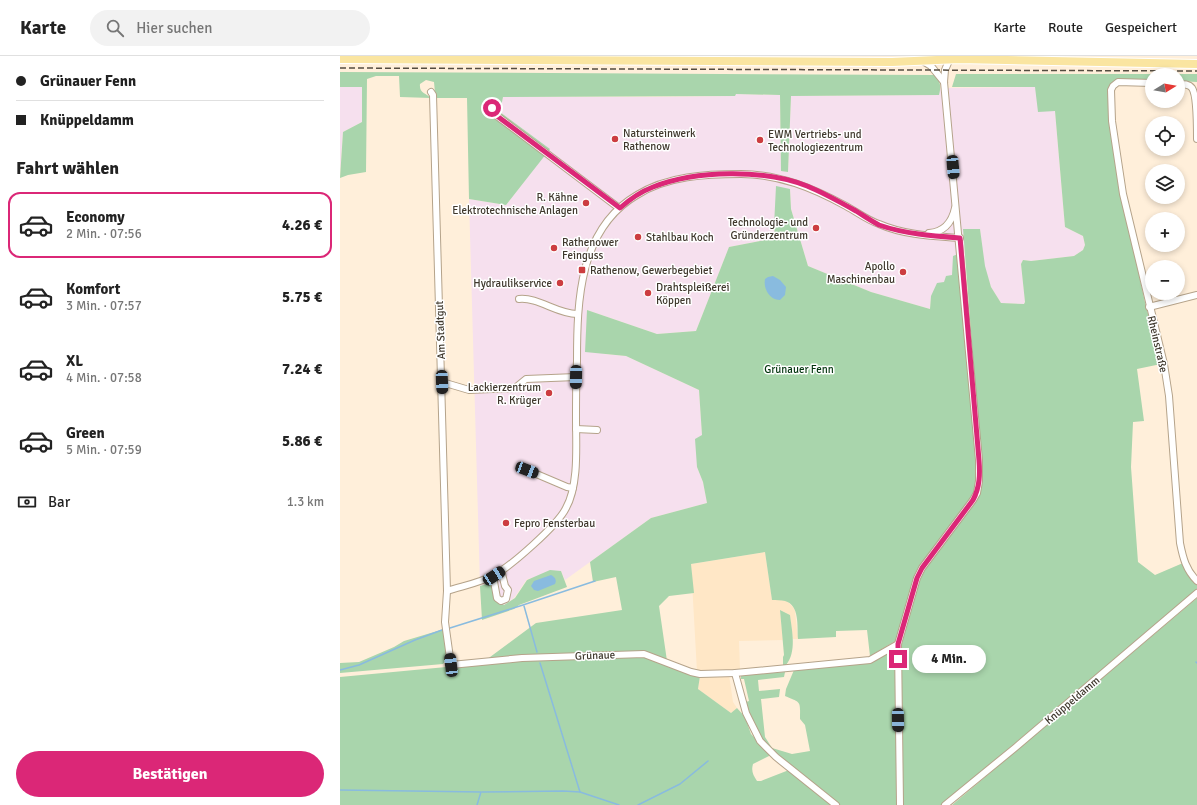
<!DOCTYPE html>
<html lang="de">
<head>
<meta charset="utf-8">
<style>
	:root { --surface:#fff; --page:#f2f2f2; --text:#222; --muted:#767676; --line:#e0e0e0; --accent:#db2777 }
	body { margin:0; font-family:Signika,sans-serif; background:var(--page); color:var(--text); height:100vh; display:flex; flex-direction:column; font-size:15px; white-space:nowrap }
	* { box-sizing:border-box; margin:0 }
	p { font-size:13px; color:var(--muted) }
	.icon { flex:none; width:22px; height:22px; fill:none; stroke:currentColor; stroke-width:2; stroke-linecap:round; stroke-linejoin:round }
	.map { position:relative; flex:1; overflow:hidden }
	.drawer { display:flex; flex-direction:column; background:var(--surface); width:340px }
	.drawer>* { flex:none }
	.guide { display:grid; align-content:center; height:88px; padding:0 16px; background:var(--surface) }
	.needle { width:26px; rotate:79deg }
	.controls { position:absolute; left:805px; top:12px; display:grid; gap:8px }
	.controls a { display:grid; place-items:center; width:40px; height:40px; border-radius:50%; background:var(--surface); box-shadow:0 2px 6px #0003; font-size:20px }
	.end { position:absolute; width:18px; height:18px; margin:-9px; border:5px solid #db2777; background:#fff; box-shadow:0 0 0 2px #fff }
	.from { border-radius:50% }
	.bubble { position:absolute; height:28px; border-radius:14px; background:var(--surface); box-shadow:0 2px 6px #0003; font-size:13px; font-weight:700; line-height:28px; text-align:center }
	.car { position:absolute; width:12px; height:24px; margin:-12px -6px; border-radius:5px; box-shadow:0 0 3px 1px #0007; background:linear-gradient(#222 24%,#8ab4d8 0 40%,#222 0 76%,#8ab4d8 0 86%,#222 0) }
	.guide b { display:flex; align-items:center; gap:14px; height:38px; font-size:15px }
	.guide b+b { border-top:1px solid var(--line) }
	.guide i { width:10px; height:10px; background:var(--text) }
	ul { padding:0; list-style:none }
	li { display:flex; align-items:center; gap:12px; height:66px; margin:0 8px 6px; padding:0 8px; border:2px solid transparent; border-radius:12px }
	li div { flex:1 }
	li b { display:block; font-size:15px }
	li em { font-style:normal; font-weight:700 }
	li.current { border-color:var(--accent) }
	li>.icon { width:36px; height:36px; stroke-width:1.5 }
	h2 { padding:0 16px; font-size:18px; line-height:48px }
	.pay { display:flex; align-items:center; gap:10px; height:44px; padding:0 16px; font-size:15px }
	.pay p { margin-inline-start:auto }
	.primary-button { display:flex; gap:8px; margin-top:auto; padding:8px 16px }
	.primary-button a { flex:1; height:46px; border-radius:24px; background:var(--accent); color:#fff; font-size:16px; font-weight:700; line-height:46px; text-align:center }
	header { display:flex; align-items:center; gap:24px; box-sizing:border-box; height:56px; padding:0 20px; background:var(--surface); border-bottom:1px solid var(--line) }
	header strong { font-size:19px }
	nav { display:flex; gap:22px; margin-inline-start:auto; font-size:14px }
	.search { width:280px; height:36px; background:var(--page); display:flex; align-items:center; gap:10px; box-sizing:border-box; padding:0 14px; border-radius:22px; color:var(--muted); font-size:15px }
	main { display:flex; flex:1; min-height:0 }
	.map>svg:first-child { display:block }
	.built { fill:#ffe7c6 }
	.industrial { fill:#f6e0ee }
	.green { fill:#a9d5ac }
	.water { fill:#89bbdf }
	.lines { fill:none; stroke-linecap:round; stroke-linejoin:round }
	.stream { stroke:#89bbdf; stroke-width:1.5 }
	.minor-casing { stroke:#b5a38a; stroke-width:8 }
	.major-casing { stroke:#fff; stroke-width:10 }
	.minor { stroke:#fff; stroke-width:6 }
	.major { stroke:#fae5a1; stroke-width:8 }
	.rail { stroke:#544c40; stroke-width:1.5; stroke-dasharray:6 3; stroke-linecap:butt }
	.route { stroke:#db2777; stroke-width:5 }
	.poi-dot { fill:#cc3d40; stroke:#fff; stroke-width:1.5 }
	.labels { text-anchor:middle; stroke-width:3; stroke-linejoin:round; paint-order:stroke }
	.poi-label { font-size:11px; fill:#3f382d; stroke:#fff; text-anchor:start }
	.street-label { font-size:11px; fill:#3f382d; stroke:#fff }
	.park-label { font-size:11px; fill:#03350e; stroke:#fff }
</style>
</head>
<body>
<header>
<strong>Karte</strong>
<div class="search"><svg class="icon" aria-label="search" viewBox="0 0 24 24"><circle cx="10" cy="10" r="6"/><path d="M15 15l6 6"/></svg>Hier suchen</div>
<nav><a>Karte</a><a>Route</a><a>Gespeichert</a></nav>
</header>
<main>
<section class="drawer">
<div class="guide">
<b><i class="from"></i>Grünauer Fenn</b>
<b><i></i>Knüppeldamm</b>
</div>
<h2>Fahrt wählen</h2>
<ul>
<li class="current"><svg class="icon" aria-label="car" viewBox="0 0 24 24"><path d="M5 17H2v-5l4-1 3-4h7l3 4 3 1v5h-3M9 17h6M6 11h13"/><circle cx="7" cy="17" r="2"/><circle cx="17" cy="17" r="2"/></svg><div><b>Economy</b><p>2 Min. · 07:56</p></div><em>4.26 €</em></li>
<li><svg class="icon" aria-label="car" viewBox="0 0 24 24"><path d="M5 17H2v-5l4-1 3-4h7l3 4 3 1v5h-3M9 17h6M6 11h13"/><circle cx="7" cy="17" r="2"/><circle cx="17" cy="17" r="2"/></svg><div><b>Komfort</b><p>3 Min. · 07:57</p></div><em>5.75 €</em></li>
<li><svg class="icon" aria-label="car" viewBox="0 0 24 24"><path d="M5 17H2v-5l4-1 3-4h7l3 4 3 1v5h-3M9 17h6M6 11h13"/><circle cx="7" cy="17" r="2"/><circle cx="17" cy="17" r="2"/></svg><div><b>XL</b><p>4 Min. · 07:58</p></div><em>7.24 €</em></li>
<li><svg class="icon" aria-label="car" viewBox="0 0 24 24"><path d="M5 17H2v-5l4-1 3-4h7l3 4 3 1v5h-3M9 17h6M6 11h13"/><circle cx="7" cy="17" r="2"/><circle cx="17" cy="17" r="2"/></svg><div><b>Green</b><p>5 Min. · 07:59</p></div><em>5.86 €</em></li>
</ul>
<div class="pay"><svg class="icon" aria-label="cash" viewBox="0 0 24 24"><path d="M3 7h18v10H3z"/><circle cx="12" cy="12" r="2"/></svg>Bar<p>1.3 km</p></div>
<div class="primary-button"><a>Bestätigen</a></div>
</section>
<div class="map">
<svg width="857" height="749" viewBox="0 0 857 749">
	<rect width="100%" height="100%" fill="#ffefda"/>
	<g class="built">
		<path d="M425,496L432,543L447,545L453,551L455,555L458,583H453L450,559L440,554L443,584L399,585L400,613L387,615L357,616L351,508Z"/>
		<path d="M389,619L393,646L397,652L391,657L358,633L360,620Z"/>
	</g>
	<g class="industrial">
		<path d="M0,31H22V66L3,76L0,118Z"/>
		<path d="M695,31L715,55L725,171L743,180L745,189L743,194L734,200L691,205L683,204L681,208L685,245L684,248L661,247L651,231L644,210L640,173H623L626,220L612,219L604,226L591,240L590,253L531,236L468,210L451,153L450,133L434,170L435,180L425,184L389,191L356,275L317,278L247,254L264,298L286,300L359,334L362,379L357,411L363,426L367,447L311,462L225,524L221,515L187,523L174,542L164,549L155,544L152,526L140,530L129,143L166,149L209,93L160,56L163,41H317L395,40V38L440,39L441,114L448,116L451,40L598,39L601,32Z"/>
	</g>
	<g class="green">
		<path d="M0,16L595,19C601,25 601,32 599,39L451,40L448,116L441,115L440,39L396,38L395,40L163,41L160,56L210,93L166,149L129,143L127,42H97L95,37L94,26L86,24L80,28C79,37 86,37 91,42L60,41L59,20H36L27,23L26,116L8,119L0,122L3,76L22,66V31H0Z"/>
		<path d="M616,18H857V26L838,25V19H812V25L771,30L781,137L805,246L821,308L797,313L804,365L793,366L791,411L798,506L815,519L843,507L857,528V535L601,749H563L560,664L562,587L572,546L581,517L634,446L641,404L623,173H640L645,210L651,231L661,247L684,248L685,246L681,208L683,204L691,205L734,200L743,194L745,189L743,180L725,171L715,55L698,56L695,31H612Z"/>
		<path d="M436,130L450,133L451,153L468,210L531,236L590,253L591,240L597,227L604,226L606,220L612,219L613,200L618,198L637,418L635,436L630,445L579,511L574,521L557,584L530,600L527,574L496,575V581L458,583C457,571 460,549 445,545C441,544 436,544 432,544L425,496L351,508L354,537L329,540L319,550L327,605L305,596L146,604L196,567L282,554L276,521L253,526L250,506L311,462L367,447L363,426L357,411L355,383L362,379L359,334L286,300L245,296L247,254L317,278L356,275L389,191L425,184L435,180L434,170Z"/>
		<path d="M210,514L221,515L227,531L179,549L174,553L142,564L140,530L152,526L155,544L164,549L175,542L187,524Z"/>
		<path d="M857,542V749H612Z"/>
		<path d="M440,554L450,559C452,575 457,596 446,609L443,610V601L444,599Z"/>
		<path d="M104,573C105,582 111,601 103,608L0,617V607L19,606L54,591L64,585Z"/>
		<path d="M555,593L556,662L558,749H499L429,691L417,677L409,657L406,646L409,645L404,623H401V619L445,616L444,621L418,624L419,635L440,633L439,641L421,643L425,681L432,692L452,698L470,695L465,669L460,663C460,645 462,647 445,640L446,633L454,614L527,607Z"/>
		<path d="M305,599L348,618L360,620L358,633L391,657L397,652L405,661L411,678L431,699L413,708C411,715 413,719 417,725H421L449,714L492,749H0V621L180,604Z"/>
	</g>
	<g class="water">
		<path d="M433,220L440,224L446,231L445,239L440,244C430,244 423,233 425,223L428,221Z"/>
		<path d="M211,519C215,521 217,524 215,528L198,535L194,534L191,530L194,525Z"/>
	</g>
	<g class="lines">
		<g class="stream">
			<path d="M184,550L197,596"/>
			<path d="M110,572L183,549L255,525"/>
			<path d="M856,606L857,607"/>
			<path d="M200,607L240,736L279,749"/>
			<path d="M0,614L19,609L75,584L102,574"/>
			<path d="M0,734L141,736L137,749"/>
			<path d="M142,736L223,735L240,736"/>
			<path d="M298,749L340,728L368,705"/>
		</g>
		<defs>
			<g id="minor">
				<path d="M581,4L591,10L604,26"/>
				<path d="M812,27L778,26L773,30L771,34L772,65L783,138L824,308L829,340L840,487C843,502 846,514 857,525"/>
				<path d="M838,28C844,28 849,28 852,32C857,39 857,73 857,83"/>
				<path d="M91,36L93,39L107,535L105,566L111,609L182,602L304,598L351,616L360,618L395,617L530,604L558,588"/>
				<path d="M150,46L152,52L157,60L279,152"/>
				<path d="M589,177C604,176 612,166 615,152"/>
				<path d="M179,243C198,241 217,258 237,258"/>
				<path d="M809,251L857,239"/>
				<path d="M102,326L129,334L175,332L186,323L236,321"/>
				<path d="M236,373L257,374"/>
				<path d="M180,412L187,414L227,431L233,432"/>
				<path d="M153,520L157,542L161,545L166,543L168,534L165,530L161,514"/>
				<path d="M107,535C122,530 140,527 154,519C170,511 218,469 226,452C239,429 236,389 236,363C236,344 236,324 237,305C237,245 239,173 297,139C327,120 366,118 401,118C439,118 473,132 506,150C517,156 527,164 539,168C564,179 593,180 620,182"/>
				<path d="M395,617L406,657L420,685L436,701L496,749"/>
				<path d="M560,749L558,588L577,522L582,512L633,444L637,437L639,425V404L604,26L605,14L611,0"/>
				<path d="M605,749L676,691L857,537"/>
			</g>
			<path id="major" d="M0,3L552,6L619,3L857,8"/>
		</defs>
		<use href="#minor" class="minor-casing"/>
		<use href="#major" class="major-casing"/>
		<use href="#minor" class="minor"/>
		<use href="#major" class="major"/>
		<path class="rail" d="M0,12L857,15"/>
	</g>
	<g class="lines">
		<path class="route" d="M152,52L157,60L280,152C290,143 300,136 313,131C356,114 424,113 467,130C484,137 500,146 516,155C524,160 531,165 539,169C565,178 593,180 620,182L639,404C640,418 640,431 633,444L582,512L577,522L558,588V603"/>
	</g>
	<g class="poi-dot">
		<circle cx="275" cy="83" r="4"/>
		<circle cx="420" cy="84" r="4"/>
		<circle cx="246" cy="147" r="4"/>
		<circle cx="476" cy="172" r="4"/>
		<circle cx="298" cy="181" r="4"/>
		<circle cx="214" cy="192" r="4"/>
		<rect x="238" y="210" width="8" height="8" rx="2"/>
		<circle cx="563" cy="216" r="4"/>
		<circle cx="220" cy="227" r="4"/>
		<circle cx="308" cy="237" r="4"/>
		<circle cx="209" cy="337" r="4"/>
		<circle cx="166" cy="467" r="4"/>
	</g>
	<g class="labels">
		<g class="poi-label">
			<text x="283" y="81">Natursteinwerk<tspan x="283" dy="13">Rathenow</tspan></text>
			<text x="428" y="82">EWM Vertriebs- und<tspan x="428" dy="13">Technologiezentrum</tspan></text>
			<text x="238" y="145" text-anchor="end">R. Kähne<tspan x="238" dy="13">Elektrotechnische Anlagen</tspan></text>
			<text x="468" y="170" text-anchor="end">Technologie- und<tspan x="468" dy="13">Gründerzentrum</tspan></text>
			<text x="306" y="185">Stahlbau Koch</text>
			<text x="222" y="190">Rathenower<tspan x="222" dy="13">Feinguss</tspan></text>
			<text x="555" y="214" text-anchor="end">Apollo<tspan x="555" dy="13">Maschinenbau</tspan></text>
			<text x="250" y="218">Rathenow, Gewerbegebiet</text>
			<text x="212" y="231" text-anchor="end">Hydraulikservice</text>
			<text x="316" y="235">Drahtspleißerei<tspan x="316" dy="13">Köppen</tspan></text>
			<text x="201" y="335" text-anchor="end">Lackierzentrum<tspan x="201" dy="13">R. Krüger</tspan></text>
			<text x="174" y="471">Fepro Fensterbau</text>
		</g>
		<g class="street-label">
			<text transform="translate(100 274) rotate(-92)" y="4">Am Stadtgut</text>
			<text transform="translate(818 288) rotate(77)" y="4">Rheinstraße</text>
			<text transform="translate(255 599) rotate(-2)" y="4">Grünaue</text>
			<text transform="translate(732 644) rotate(-40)" y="4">Knüppeldamm</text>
		</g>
		<g class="park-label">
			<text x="459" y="317">Grünauer Fenn</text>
		</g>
	</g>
</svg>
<div class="controls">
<a><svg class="needle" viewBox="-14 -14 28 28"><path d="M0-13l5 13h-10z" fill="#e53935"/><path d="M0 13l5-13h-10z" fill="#767676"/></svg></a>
<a><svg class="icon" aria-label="locate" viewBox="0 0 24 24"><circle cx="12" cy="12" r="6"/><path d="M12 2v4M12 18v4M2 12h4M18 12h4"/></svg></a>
<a><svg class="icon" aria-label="layers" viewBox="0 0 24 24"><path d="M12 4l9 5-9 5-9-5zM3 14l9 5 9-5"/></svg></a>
<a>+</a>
<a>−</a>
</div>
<i class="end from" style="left:152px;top:52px"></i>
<i class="end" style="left:558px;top:603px"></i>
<div class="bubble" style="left:572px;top:589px;width:74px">4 Min.</div>
<i class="car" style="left:613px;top:111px;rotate:175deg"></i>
<i class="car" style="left:236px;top:321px;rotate:181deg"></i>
<i class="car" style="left:102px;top:326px;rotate:178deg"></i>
<i class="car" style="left:187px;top:414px;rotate:111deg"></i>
<i class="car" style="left:154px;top:520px;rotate:57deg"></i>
<i class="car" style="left:111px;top:609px;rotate:353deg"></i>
<i class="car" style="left:558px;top:664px;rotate:179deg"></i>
</div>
</main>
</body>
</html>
